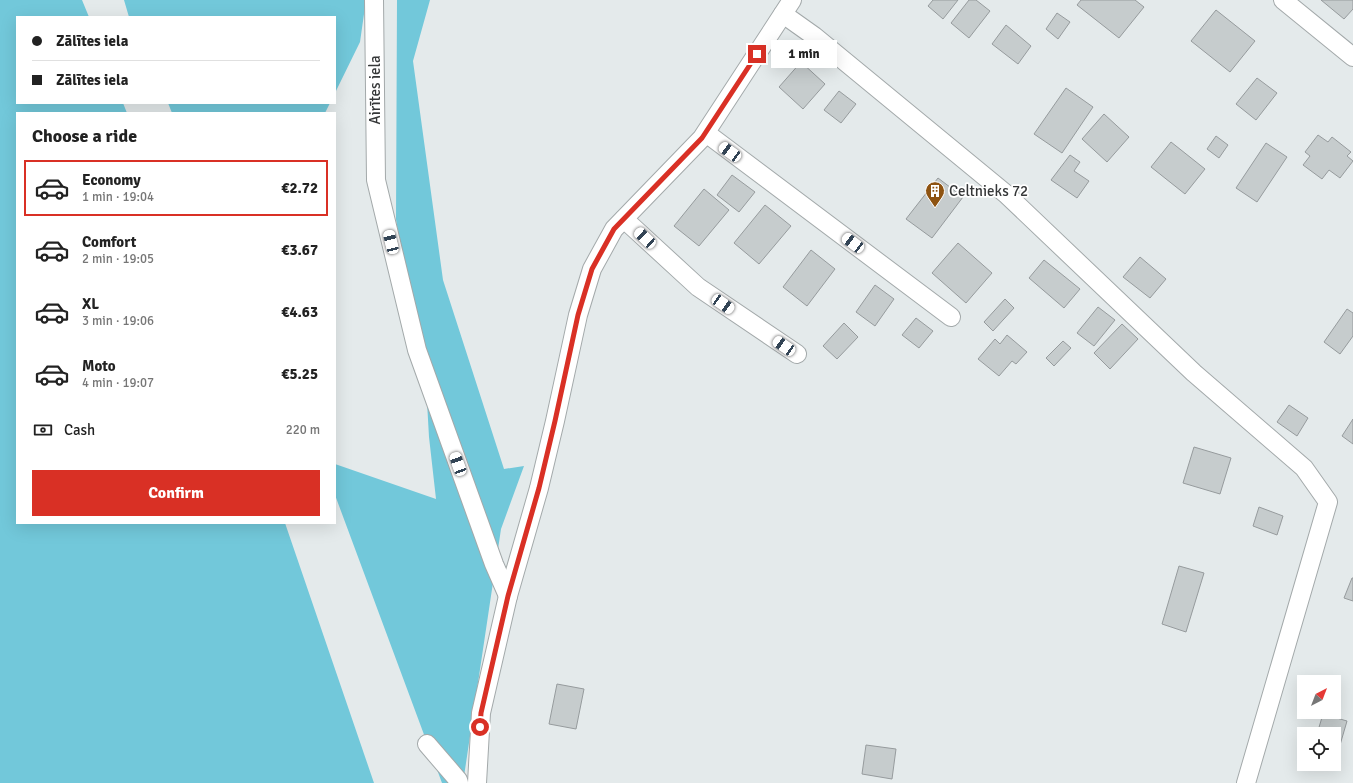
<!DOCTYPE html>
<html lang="en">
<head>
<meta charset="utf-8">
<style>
	:root { --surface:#fff; --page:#f6f6f6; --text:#222; --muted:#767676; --line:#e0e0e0; --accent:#d93025 }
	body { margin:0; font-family:Signika,sans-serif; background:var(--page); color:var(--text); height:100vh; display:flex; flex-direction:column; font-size:15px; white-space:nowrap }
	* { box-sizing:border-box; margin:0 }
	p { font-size:13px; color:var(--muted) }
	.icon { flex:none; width:22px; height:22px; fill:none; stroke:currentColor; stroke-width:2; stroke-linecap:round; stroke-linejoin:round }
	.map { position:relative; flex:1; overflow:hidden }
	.side { position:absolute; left:16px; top:112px; width:320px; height:412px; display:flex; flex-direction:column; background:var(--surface); border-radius:0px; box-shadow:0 4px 16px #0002 }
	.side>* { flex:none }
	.top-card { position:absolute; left:16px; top:16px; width:320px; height:88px; border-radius:0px; box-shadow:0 4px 16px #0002; display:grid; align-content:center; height:88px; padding:0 16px; background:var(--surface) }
	.needle { width:26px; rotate:42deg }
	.tools { position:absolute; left:1297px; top:675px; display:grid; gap:8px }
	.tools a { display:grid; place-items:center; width:44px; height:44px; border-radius:0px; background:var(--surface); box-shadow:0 4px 16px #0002; font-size:20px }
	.end { position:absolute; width:18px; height:18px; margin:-9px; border:5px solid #d93025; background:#fff; box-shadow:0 0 0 2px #fff }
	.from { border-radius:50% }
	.bubble { position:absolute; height:28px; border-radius:0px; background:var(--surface); box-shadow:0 4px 16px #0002; font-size:13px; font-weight:800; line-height:28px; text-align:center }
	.car { position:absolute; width:12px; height:24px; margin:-12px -6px; border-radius:5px; box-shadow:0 0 3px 1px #0007; background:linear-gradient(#fff 24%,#345 0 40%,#fff 0 76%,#345 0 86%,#fff 0) }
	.top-card b { display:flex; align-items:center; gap:14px; height:38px; font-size:15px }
	.top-card b+b { border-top:1px solid var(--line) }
	.top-card i { width:10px; height:10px; background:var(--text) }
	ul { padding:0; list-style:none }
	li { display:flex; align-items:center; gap:12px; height:56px; margin:0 8px 6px; padding:0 8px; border:2px solid transparent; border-radius:0px }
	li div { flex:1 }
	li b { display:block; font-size:15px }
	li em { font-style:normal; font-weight:800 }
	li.on { border-color:var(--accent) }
	li>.icon { width:36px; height:36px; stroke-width:1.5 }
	h2 { padding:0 16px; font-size:18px; line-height:48px }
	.pay { display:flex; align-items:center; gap:10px; height:44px; padding:0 16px; font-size:15px }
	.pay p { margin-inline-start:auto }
	.button { display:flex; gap:8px; margin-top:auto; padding:8px 16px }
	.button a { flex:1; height:46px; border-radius:0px; background:var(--accent); color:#fff; font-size:16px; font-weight:800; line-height:46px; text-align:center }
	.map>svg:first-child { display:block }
	.forest { fill:#72c8da }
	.building { fill:#c6cccd; stroke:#969b9d }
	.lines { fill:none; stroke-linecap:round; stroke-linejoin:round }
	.minor-casing { stroke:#a3a9aa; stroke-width:20 }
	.minor { stroke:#fff; stroke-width:18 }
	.route { stroke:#d93025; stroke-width:5 }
	.labels { text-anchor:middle; stroke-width:3.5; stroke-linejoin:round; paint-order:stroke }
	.street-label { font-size:15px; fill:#353738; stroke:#fff }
	.poi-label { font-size:15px; fill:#353738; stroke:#fff; text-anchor:start }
</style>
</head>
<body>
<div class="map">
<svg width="1353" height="783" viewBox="0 0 1353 783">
	<rect width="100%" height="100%" fill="#e4eaeb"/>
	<g class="forest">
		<path d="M0,0H82L89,17H17V103H123L127,113H17V523H285L374,783H0Z"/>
		<path d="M124,0H366L360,42L335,93V17H129Z"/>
		<path d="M397,0H430L413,61L443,280L504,469L524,466L501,529L463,783H442L335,495V464L436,499L429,437L424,349L407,300L396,219Z"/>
		<path d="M168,103H330L325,113H172Z"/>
	</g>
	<g class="building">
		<path d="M933,0H958L943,19L928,6Z"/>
		<path d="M969,0H976L990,11L969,38L951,23Z"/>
		<path d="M1081,0H1135L1144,7L1119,38L1077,5Z"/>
		<path d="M1321,0H1353V9L1344,19Z"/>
		<path d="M1216,10L1255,41L1230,72L1191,41Z"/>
		<path d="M1057,13L1070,22L1058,39L1046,29Z"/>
		<path d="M1006,25L1031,46L1018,64L992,44Z"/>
		<path d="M801,62L825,84L803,109L779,87Z"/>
		<path d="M1257,78L1277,93L1256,120L1236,104Z"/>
		<path d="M1066,88L1093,107L1062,153L1034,134Z"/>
		<path d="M839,91L856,104L841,123L824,110Z"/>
		<path d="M1104,114L1129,137L1107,162L1082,139Z"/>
		<path d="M1318,135L1328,142L1332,137L1351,152L1347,156L1353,161L1340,178L1329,170L1322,179L1303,165L1310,156L1305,152Z"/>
		<path d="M1216,136L1228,145L1219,158L1207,149Z"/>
		<path d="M1171,142L1205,169L1185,194L1151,167Z"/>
		<path d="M1266,143L1287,157L1257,202L1236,188Z"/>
		<path d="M1070,155L1080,162L1074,171L1089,181L1077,198L1051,180Z"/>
		<path d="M732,175L755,192L739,212L717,195Z"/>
		<path d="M938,178L963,197L932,238L906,219Z"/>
		<path d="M704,189L729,210L699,246L674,226Z"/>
		<path d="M765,205L791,226L759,264L734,243Z"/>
		<path d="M958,243L992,273L966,303L932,273Z"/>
		<path d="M811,250L835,269L807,306L783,287Z"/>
		<path d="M1140,257L1166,279L1150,298L1123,277Z"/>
		<path d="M1044,260L1080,289L1064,308L1029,278Z"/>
		<path d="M875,285L894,299L875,326L856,312Z"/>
		<path d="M1005,299L1014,308L993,331L984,322Z"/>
		<path d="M1098,307L1115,320L1094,346L1077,333Z"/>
		<path d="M1347,309L1353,313V336L1340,354L1324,342Z"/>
		<path d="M916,318L933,331L919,348L902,335Z"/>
		<path d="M844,323L858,337L837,359L823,346Z"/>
		<path d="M1122,324L1138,339L1110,369L1094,353Z"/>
		<path d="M1007,335L1027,352L1016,364L1012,361L999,376L978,359L995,339L1000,344Z"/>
		<path d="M1063,341L1071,348L1054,366L1046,358Z"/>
		<path d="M1289,405L1308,418L1297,436L1277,422Z"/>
		<path d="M1353,419V444L1342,436Z"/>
		<path d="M1194,447L1231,458L1220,494L1183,483Z"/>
		<path d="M1259,507L1283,516L1277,535L1253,526Z"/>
		<path d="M1179,566L1204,573L1186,632L1162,624Z"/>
		<path d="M1352,578H1353V601L1344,598Z"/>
		<path d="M557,684L584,689L576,729L549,724Z"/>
		<path d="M1323,714L1347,721L1340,745L1334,743V734H1317Z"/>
		<path d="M866,745L896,749L892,779L862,774Z"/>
	</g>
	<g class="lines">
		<defs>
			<g id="minor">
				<path d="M374,0L376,180L417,350L494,564L508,596"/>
				<path d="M1283,0L1353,57"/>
				<path d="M783,14L814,36L1006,194L1194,373L1304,468L1328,502L1246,783"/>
				<path d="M706,133L951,317"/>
				<path d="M624,219L698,287L797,354"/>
				<path d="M427,744L458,780L459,783"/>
				<path d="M477,783L481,713L508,596L539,488L555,421L578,315L592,269L614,229L702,138L792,0"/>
			</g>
		</defs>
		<use href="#minor" class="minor-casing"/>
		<use href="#minor" class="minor"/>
	</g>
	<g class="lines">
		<path class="route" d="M480,727L481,713L508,596L539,488L555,421L578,315L592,269L614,229L702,138L757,54"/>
	</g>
	<defs>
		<symbol id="building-pin" viewBox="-11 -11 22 30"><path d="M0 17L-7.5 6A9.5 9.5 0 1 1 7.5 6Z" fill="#8e5311" stroke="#fff"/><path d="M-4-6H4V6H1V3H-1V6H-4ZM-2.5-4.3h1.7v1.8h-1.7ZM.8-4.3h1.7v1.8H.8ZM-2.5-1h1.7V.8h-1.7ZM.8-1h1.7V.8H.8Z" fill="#fff"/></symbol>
	</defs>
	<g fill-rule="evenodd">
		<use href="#building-pin" x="924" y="180" width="22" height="30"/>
	</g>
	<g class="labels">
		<g class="street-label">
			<text transform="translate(375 90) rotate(-90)" y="5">Airītes iela</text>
		</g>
		<g class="poi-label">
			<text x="949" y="196">Celtnieks 72</text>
		</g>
	</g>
</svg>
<div class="tools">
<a><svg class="needle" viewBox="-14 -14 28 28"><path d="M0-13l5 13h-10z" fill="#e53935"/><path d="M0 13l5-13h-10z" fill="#767676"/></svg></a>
<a><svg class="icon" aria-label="locate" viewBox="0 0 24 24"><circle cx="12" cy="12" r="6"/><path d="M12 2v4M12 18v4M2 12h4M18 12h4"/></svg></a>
</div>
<i class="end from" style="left:480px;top:727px"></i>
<i class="end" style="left:757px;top:54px"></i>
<div class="bubble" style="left:771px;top:40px;width:66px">1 min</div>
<i class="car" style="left:730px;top:152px;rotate:306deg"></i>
<i class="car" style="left:645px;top:238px;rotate:313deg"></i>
<i class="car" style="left:391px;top:242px;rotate:346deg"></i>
<i class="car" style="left:853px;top:243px;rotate:307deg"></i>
<i class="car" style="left:723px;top:304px;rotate:124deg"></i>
<i class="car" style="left:784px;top:346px;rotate:304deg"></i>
<i class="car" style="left:458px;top:464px;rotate:340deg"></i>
<div class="top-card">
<b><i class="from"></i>Zālītes iela</b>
<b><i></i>Zālītes iela</b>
</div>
<section class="side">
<h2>Choose a ride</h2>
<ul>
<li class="on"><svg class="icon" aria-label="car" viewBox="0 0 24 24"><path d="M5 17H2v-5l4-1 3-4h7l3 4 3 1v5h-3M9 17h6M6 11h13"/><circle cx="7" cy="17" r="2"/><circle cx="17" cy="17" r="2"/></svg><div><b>Economy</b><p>1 min · 19:04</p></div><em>€2.72</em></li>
<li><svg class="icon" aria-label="car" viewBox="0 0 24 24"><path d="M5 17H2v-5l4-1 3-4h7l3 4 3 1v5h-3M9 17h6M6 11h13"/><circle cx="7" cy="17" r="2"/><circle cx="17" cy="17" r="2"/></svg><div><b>Comfort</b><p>2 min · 19:05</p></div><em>€3.67</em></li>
<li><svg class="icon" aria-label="car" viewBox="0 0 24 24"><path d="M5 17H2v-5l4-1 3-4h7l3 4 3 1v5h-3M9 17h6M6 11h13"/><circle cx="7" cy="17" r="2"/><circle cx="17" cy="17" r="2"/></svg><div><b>XL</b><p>3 min · 19:06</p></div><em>€4.63</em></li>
<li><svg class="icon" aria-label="car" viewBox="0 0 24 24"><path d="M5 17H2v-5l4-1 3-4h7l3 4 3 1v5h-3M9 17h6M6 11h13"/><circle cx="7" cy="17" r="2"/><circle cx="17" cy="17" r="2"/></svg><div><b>Moto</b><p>4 min · 19:07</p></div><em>€5.25</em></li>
</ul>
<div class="pay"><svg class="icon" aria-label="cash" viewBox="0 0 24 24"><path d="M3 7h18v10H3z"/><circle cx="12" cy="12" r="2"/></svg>Cash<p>220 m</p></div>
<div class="button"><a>Confirm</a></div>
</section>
</div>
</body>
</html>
